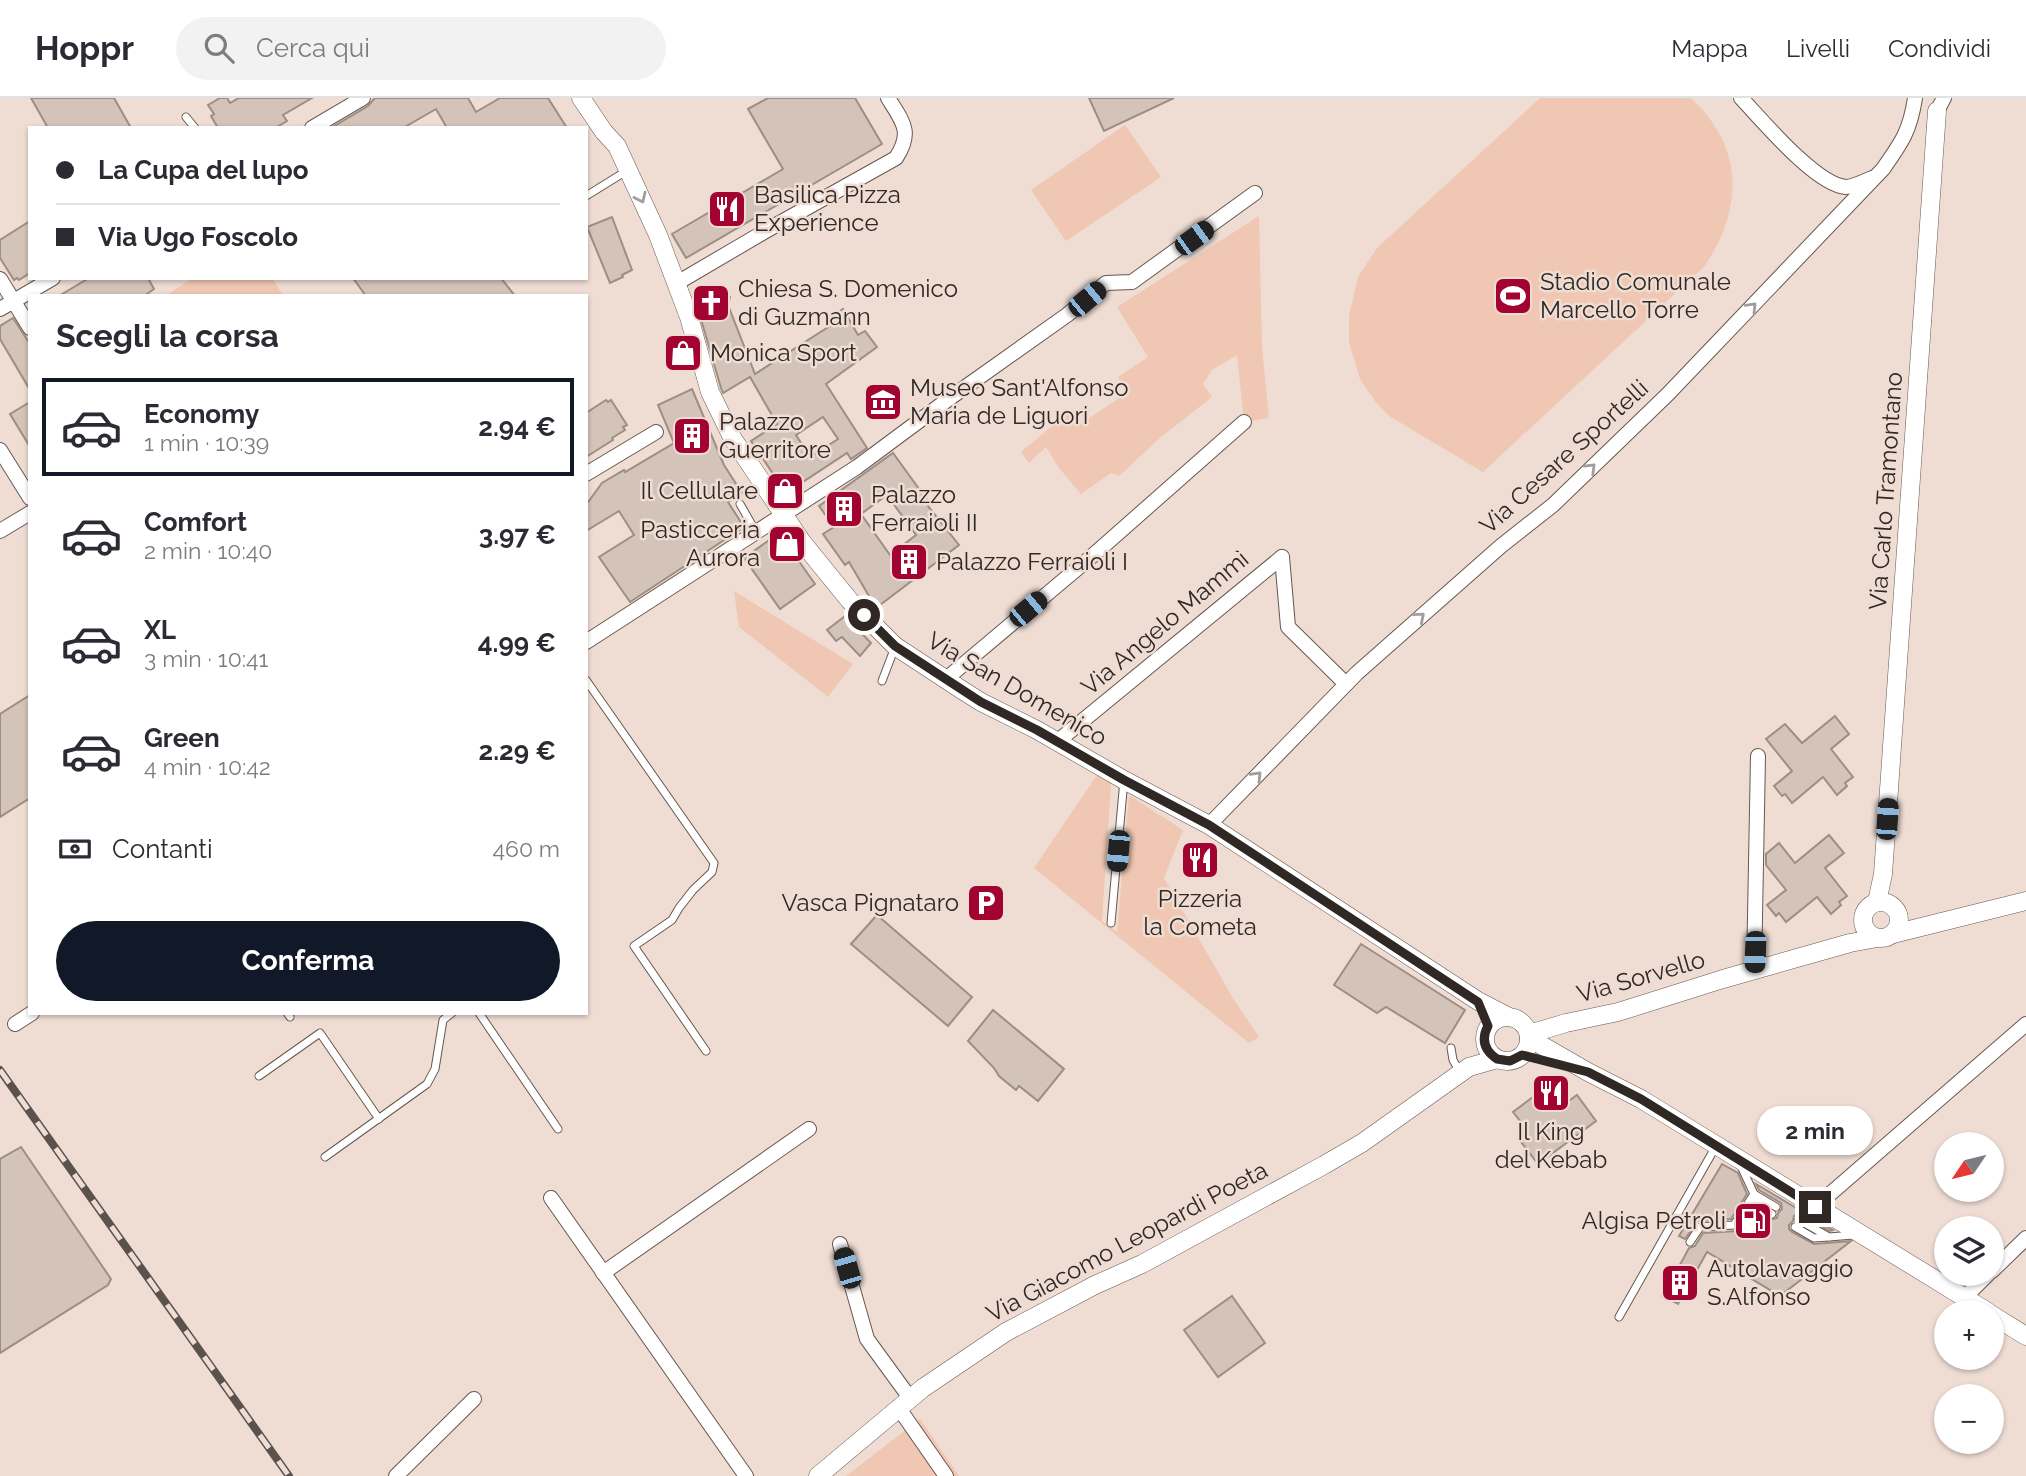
<!DOCTYPE html>
<html lang="it">
<head>
<meta charset="utf-8">
<style>
	:root { --surface:#fff; --page:#f2f2f3; --text:#2b2b33; --muted:#7c7c81; --line:#e1e1e2; --accent:#111827 }
	body { margin:0; font-family:Raleway,sans-serif; background:var(--page); color:var(--text); height:100vh; display:flex; flex-direction:column; font-size:26px; white-space:nowrap }
	* { box-sizing:border-box; margin:0 }
	p { font-size:23px; color:var(--muted) }
	.icon { flex:none; width:38px; height:38px; fill:none; stroke:currentColor; stroke-width:2; stroke-linecap:round; stroke-linejoin:round }
	.map { position:relative; flex:1; overflow:hidden }
	.panel { position:absolute; left:28px; top:196px; width:560px; height:721px; display:flex; flex-direction:column; background:var(--surface); border-radius:0px; box-shadow:0 2px 5px #0004 }
	.panel>* { flex:none }
	.banner { position:absolute; left:28px; top:28px; width:560px; height:154px; border-radius:0px; box-shadow:0 2px 5px #0004; display:grid; align-content:center; height:154px; padding:0 28px; background:var(--surface) }
	.needle { width:46px; rotate:235deg }
	.fabs { position:absolute; left:1934px; top:1034px; display:grid; gap:14px }
	.fabs a { display:grid; place-items:center; width:70px; height:70px; border-radius:50%; background:var(--surface); box-shadow:0 2px 5px #0004; font-size:35px }
	.end { position:absolute; width:32px; height:32px; margin:-16px; border:9px solid #2f2825; background:#fff; box-shadow:0 0 0 4px #fff }
	.from { border-radius:50% }
	.bubble { position:absolute; height:49px; border-radius:24px; background:var(--surface); box-shadow:0 2px 5px #0004; font-size:23px; font-weight:700; line-height:49px; text-align:center }
	.car { position:absolute; width:21px; height:42px; margin:-21px -10px; border-radius:9px; box-shadow:0 0 5px 2px #0007; background:linear-gradient(#222 24%,#8ab4d8 0 40%,#222 0 76%,#8ab4d8 0 86%,#222 0) }
	.banner b { display:flex; align-items:center; gap:24px; height:66px; font-size:26px }
	.banner b+b { border-top:2px solid var(--line) }
	.banner i { width:18px; height:18px; background:var(--text) }
	ul { padding:0; list-style:none }
	li { display:flex; align-items:center; gap:21px; height:98px; margin:0 14px 10px; padding:0 14px; border:4px solid transparent; border-radius:0px }
	li div { flex:1 }
	li b { display:block; font-size:26px }
	li em { font-style:normal; font-weight:700 }
	li.selected { border-color:var(--accent) }
	li>.icon { width:63px; height:63px; stroke-width:1.5 }
	h2 { padding:0 28px; font-size:32px; line-height:84px }
	.pay { display:flex; align-items:center; gap:18px; height:77px; padding:0 28px; font-size:26px }
	.pay p { margin-inline-start:auto }
	.cta { display:flex; gap:14px; margin-top:auto; padding:14px 28px }
	.cta a { flex:1; height:80px; border-radius:42px; background:var(--accent); color:#fff; font-size:28px; font-weight:700; line-height:80px; text-align:center }
	header { display:flex; align-items:center; gap:42px; box-sizing:border-box; height:98px; padding:0 35px; background:var(--surface); border-bottom:2px solid var(--line) }
	header strong { font-size:33px }
	nav { display:flex; gap:38px; margin-inline-start:auto; font-size:24px }
	.search { width:490px; height:63px; background:var(--page); display:flex; align-items:center; gap:18px; box-sizing:border-box; padding:0 24px; border-radius:38px; color:var(--muted); font-size:26px }
	.map>svg:first-child { display:block }
	.green { fill:#f0c7b2 }
	.building { fill:#d3c3b8; stroke:#9d8e83; stroke-width:2; fill-rule:evenodd }
	.lines { fill:none; stroke-linecap:round; stroke-linejoin:round }
	.service-casing { stroke:#675850; stroke-width:9 }
	.minor-casing { stroke:#675850; stroke-width:16 }
	.tertiary-casing { stroke:#675850; stroke-width:19 }
	.service { stroke:#fff; stroke-width:7 }
	.minor { stroke:#fff; stroke-width:14 }
	.tertiary { stroke:#fff; stroke-width:18 }
	.rail-casing { stroke:#5b514d; stroke-width:8 }
	.rail { stroke:#efddd4; stroke-width:5; stroke-dasharray:16; stroke-linecap:butt }
	.oneway { stroke:#a19e9d }
	.route { stroke:#2f2825; stroke-width:9 }
	.labels { text-anchor:middle; stroke-width:5; stroke-linejoin:round; paint-order:stroke }
	.poi-label { font-size:24px; fill:#2f2825; stroke:#efddd4; text-anchor:start }
	.street-label { font-size:24px; fill:#2f2825; stroke:#efddd4 }
</style>
</head>
<body>
<header>
<strong>Hoppr</strong>
<div class="search"><svg class="icon" aria-label="search" viewBox="0 0 24 24"><circle cx="10" cy="10" r="6"/><path d="M15 15l6 6"/></svg>Cerca qui</div>
<nav><a>Mappa</a><a>Livelli</a><a>Condividi</a></nav>
</header>
<div class="map">
<svg width="2026" height="1378" viewBox="0 0 2026 1378">
	<rect width="100%" height="100%" fill="#efddd4"/>
	<g class="green">
		<path d="M1540,0H1691C1731,38 1743,81 1723,134C1719,146 1711,157 1705,168L1483,374L1389,318L1375,303L1360,281L1349,244V218L1358,179L1377,150Z"/>
		<path d="M1125,27L1161,79L1066,143L1031,92Z"/>
		<path d="M1259,118L1262,249L1269,320L1244,324L1237,257L1212,272L1203,286L1212,299L1160,340L1119,378L1111,375L1081,396L1059,370L1046,349L1029,365L1021,354L1070,313L1080,326L1127,295L1118,279L1148,259L1117,209Z"/>
		<path d="M193,180H272L283,197L165,198Z"/>
		<path d="M734,493L853,566L828,599L739,529Z"/>
		<path d="M1097,677L1111,685L1102,823L1117,834L1129,697L1183,732L1164,780L1234,902L1259,939L1249,945L1034,770Z"/>
		<path d="M920,1321L959,1378H846Z"/>
	</g>
	<g class="building">
		<path d="M31,0H114L131,30H48Z"/>
		<path d="M220,0H227L230,5L239,0H312L283,17L287,23L275,30H218L211,18L214,16L208,7Z"/>
		<path d="M375,0H468L476,14L500,0H548L567,30H447L436,11L403,30H331L368,8Z"/>
		<path d="M768,0H855L882,46L686,160L672,136L783,71L748,11Z"/>
		<path d="M1089,0H1174L1104,33Z"/>
		<path d="M612,119L632,172L622,177L623,179L610,185L587,129Z"/>
		<path d="M30,123V175L19,182L17,180L14,182L0,160V142Z"/>
		<path d="M89,180H148L154,191L144,198H59Z"/>
		<path d="M353,180H501L515,198H366Z"/>
		<path d="M721,189L727,194L730,199L728,207L755,276L833,226L830,220L843,211L858,237L865,233L877,249L826,286L867,350L851,361L847,355L786,395L751,343L777,326L750,279L723,295L721,290L696,204ZM823,319L838,341L810,359L796,337Z"/>
		<path d="M13,220L30,246V292L0,241V228Z"/>
		<path d="M692,291L724,367L742,395L728,404L744,429L630,504L599,459L634,437L619,413L586,433V407L602,385L624,372L625,374L674,345L658,307Z"/>
		<path d="M606,302L608,304L611,302L627,327L623,329L625,332L612,340L613,342L586,359V315Z"/>
		<path d="M30,304V349L10,316Z"/>
		<path d="M893,355L930,406L928,408L959,447L876,510L849,464L845,467L823,436L834,429L819,408ZM887,397L916,437L890,457L861,416Z"/>
		<path d="M779,435L815,486L780,511L744,460Z"/>
		<path d="M845,518L871,545L860,558L842,539L836,543L827,532Z"/>
		<path d="M30,597V700L0,719V616Z"/>
		<path d="M1835,618L1849,636L1831,651L1853,679L1845,685L1847,688L1837,697L1823,679L1792,705L1785,696L1782,698L1774,688L1792,673L1766,641L1785,626L1802,645Z"/>
		<path d="M1829,737L1844,755L1825,770L1847,798L1839,804L1841,807L1831,816L1817,799L1786,824L1779,815L1776,818L1767,807L1786,792L1766,767V756L1779,745L1795,765Z"/>
		<path d="M877,817L972,899L948,928L851,846Z"/>
		<path d="M1361,846L1465,912L1445,945L1386,909L1377,915L1334,887Z"/>
		<path d="M993,912L1064,971L1038,1003L1019,988L1016,992L999,978L994,970L968,943Z"/>
		<path d="M1550,986L1566,1005L1577,997L1596,1023L1538,1066L1518,1040L1528,1033L1513,1014Z"/>
		<path d="M21,1049L111,1181L108,1187L0,1255V1061Z"/>
		<path d="M1722,1066L1738,1075L1747,1096L1731,1121L1698,1123L1685,1141L1679,1138Z"/>
		<path d="M1756,1086L1833,1132L1830,1133L1798,1116L1794,1118L1793,1123L1789,1127V1131L1792,1134L1814,1146L1851,1143L1780,1198L1707,1154L1678,1206L1663,1198L1689,1150L1695,1148L1703,1135L1737,1133L1753,1109L1756,1113L1769,1122L1777,1120L1778,1115L1782,1111L1781,1105L1759,1092Z"/>
		<path d="M1232,1198L1265,1245L1218,1279L1184,1232Z"/>
	</g>
	<g class="lines">
		<defs>
			<g id="service">
				<path d="M186,19L195,30"/>
				<path d="M586,98L628,72"/>
				<path d="M740,406L756,434"/>
				<path d="M586,582L714,765L712,774L693,792L679,810L672,822L634,848L706,953"/>
				<path d="M882,583L895,549"/>
				<path d="M1111,825L1124,682"/>
				<path d="M287,915L290,919"/>
				<path d="M479,915L558,1031"/>
				<path d="M1451,950L1453,962L1460,974"/>
				<path d="M259,978L320,935L379,1021"/>
				<path d="M325,1059L427,986L435,971L443,922L452,915"/>
				<path d="M1741,1068L1754,1096L1776,1109"/>
				<path d="M1754,1097L1759,1108L1772,1116"/>
				<path d="M1799,1122L1829,1139L1853,1137"/>
				<path d="M1795,1129L1814,1140L1828,1139"/>
				<path d="M1690,1144L1700,1129L1734,1127L1754,1096"/>
				<path d="M1619,1219L1716,1048"/>
			</g>
			<g id="minor">
				<path d="M1741,0C1762,22 1816,87 1846,89C1853,89 1865,83 1872,80"/>
				<path d="M1937,13L1944,0"/>
				<path d="M312,30L363,0"/>
				<path d="M0,181L30,230"/>
				<path d="M677,185L769,131L896,60C913,34 903,24 888,0"/>
				<path d="M0,211L53,180"/>
				<path d="M0,352L30,400"/>
				<path d="M586,376L656,334"/>
				<path d="M0,433L30,415"/>
				<path d="M1282,459L1288,529L1346,586"/>
				<path d="M586,544L857,369L950,300L1067,217L1106,185L1132,184L1255,95"/>
				<path d="M946,581L1091,459L1244,324"/>
				<path d="M1058,643L1282,459"/>
				<path d="M1209,727L1357,575L1501,448L1553,407L1668,296L1883,71C1902,44 1910,33 1915,0"/>
				<path d="M1754,873L1758,658"/>
				<path d="M15,926L32,915"/>
				<path d="M551,1100L746,1378"/>
				<path d="M1815,1109L2026,926"/>
				<path d="M840,1146L867,1241L910,1300"/>
				<path d="M1992,1173L2026,1140"/>
				<path d="M603,1175L809,1031"/>
				<path d="M1964,1200L1988,1176"/>
				<path d="M898,1309L946,1378"/>
				<path d="M396,1378L474,1301"/>
			</g>
			<g id="tertiary">
				<path d="M581,0L604,34L617,48L658,137L689,219L710,294L733,341L802,444L850,503L895,548L962,592L981,604L1037,632L1124,682L1209,727L1478,903L1507,918"/>
				<path d="M1877,804L1883,776L1937,13"/>
				<circle cx="1881" cy="822" r="18"/>
				<path d="M1893,836L2026,803"/>
				<circle cx="1507" cy="941" r="22"/>
				<path d="M1529,936L1566,925L1618,914L1723,881L1850,845L1877,840"/>
				<path d="M1529,940L1588,974L1641,1001L1988,1214"/>
				<path d="M1992,1217L2026,1238"/>
				<path d="M818,1378L923,1290L1006,1234L1095,1187L1142,1166L1324,1067L1362,1045L1469,969L1497,961"/>
			</g>
		</defs>
		<use href="#service" class="service-casing"/>
		<use href="#minor" class="minor-casing"/>
		<use href="#tertiary" class="tertiary-casing"/>
		<use href="#service" class="service"/>
		<use href="#minor" class="minor"/>
		<use href="#tertiary" class="tertiary"/>
		<defs>
			<path id="rail" d="M0,972L289,1378"/>
		</defs>
		<use href="#rail" class="rail-casing"/>
		<use href="#rail" class="rail"/>
	</g>
	<defs><path id="oneway-chevron" d="M-2-3.5L2.5 0L-2 3.5" fill="none" stroke-width="1.6" stroke-linecap="round" stroke-linejoin="round" transform="scale(1.75)"/></defs>
	<g class="oneway">
		<use href="#oneway-chevron" transform="translate(641 100) rotate(65)"/>
		<use href="#oneway-chevron" transform="translate(1752 209) rotate(-46)"/>
		<use href="#oneway-chevron" transform="translate(1591 370) rotate(-44)"/>
		<use href="#oneway-chevron" transform="translate(1420 519) rotate(-41)"/>
		<use href="#oneway-chevron" transform="translate(1257 678) rotate(-46)"/>
	</g>
	<g class="lines">
		<path class="route" d="M864,517L895,548L981,604L1037,632L1124,682L1209,727L1478,904L1488,928C1481,941 1484,952 1497,961L1510,963L1522,957L1588,974L1641,1001L1815,1109"/>
	</g>
	<defs>
		<symbol id="restaurant-square" viewBox="-11 -11 22 22"><rect x="-9" y="-9" width="18" height="18" rx="4" fill="#a20331" stroke="#efddd4"/><path d="M-5-6h1v4h1v-4h1v4h1v-4h1v5L-1.5 .5V6h-2V.5L-5-1ZM5-6V6H3V1.5H1.5Q1.5-4 5-6Z" fill="#fff"/></symbol>
		<symbol id="stadium-square" viewBox="-11 -11 22 22"><rect x="-9" y="-9" width="18" height="18" rx="4" fill="#a20331" stroke="#efddd4"/><path d="M0-5a6.5 5 0 1 0 0 10a6.5 5 0 1 0 0-10ZM-3.5-1.8h7v3.6h-7Z" fill="#fff"/></symbol>
		<symbol id="church-square" viewBox="-11 -11 22 22"><rect x="-9" y="-9" width="18" height="18" rx="4" fill="#a20331" stroke="#efddd4"/><path d="M-1.2-6h2.4v3.5h3.3v2.4h-3.3V6h-2.4V-.1h-3.3v-2.4h3.3Z" fill="#fff"/></symbol>
		<symbol id="shop-square" viewBox="-11 -11 22 22"><rect x="-9" y="-9" width="18" height="18" rx="4" fill="#a20331" stroke="#efddd4"/><path d="M-5-2.5h2.3a2.7 3.5 0 0 1 5.4 0H5L5.5 6h-11ZM-1.5-2.5h3a1.5 2.3 0 0 0-3 0Z" fill="#fff"/></symbol>
		<symbol id="museum-square" viewBox="-11 -11 22 22"><rect x="-9" y="-9" width="18" height="18" rx="4" fill="#a20331" stroke="#efddd4"/><path d="M0-6L6-3V-2H-6V-3ZM-5-1h2V3h-2ZM-1-1h2V3h-2ZM3-1h2V3H3ZM-6 4H6V6H-6Z" fill="#fff"/></symbol>
		<symbol id="building-square" viewBox="-11 -11 22 22"><rect x="-9" y="-9" width="18" height="18" rx="4" fill="#a20331" stroke="#efddd4"/><path d="M-4-6H4V6H1V3H-1V6H-4ZM-2.5-4.3h1.7v1.8h-1.7ZM.8-4.3h1.7v1.8H.8ZM-2.5-1h1.7V.8h-1.7ZM.8-1h1.7V.8H.8Z" fill="#fff"/></symbol>
		<symbol id="parking-square" viewBox="-11 -11 22 22"><rect x="-9" y="-9" width="18" height="18" rx="4" fill="#a20331" stroke="#efddd4"/><path d="M-3.5-5.5H1a3.5 3.5 0 0 1 0 7H-1V5.5H-3.5ZM-1-3.4V-.6H.8a1.4 1.4 0 0 0 0-2.8Z" fill="#fff"/></symbol>
		<symbol id="fuel-square" viewBox="-11 -11 22 22"><rect x="-9" y="-9" width="18" height="18" rx="4" fill="#a20331" stroke="#efddd4"/><path d="M-5.5-6h7V0h2V4h1.3V-2.5L3-4.5l.8-.8L6-3V5H2.5V1h-1V6h-7ZM-4.2-4.7v3.2H.2V-4.7Z" fill="#fff"/></symbol>
	</defs>
	<g fill-rule="evenodd">
		<use href="#restaurant-square" x="705" y="89" width="44" height="44"/>
		<use href="#stadium-square" x="1491" y="176" width="44" height="44"/>
		<use href="#church-square" x="689" y="183" width="44" height="44"/>
		<use href="#shop-square" x="661" y="233" width="44" height="44"/>
		<use href="#museum-square" x="861" y="282" width="44" height="44"/>
		<use href="#building-square" x="670" y="316" width="44" height="44"/>
		<use href="#shop-square" x="763" y="371" width="44" height="44"/>
		<use href="#building-square" x="822" y="389" width="44" height="44"/>
		<use href="#shop-square" x="765" y="424" width="44" height="44"/>
		<use href="#building-square" x="887" y="442" width="44" height="44"/>
		<use href="#restaurant-square" x="1178" y="740" width="44" height="44"/>
		<use href="#parking-square" x="964" y="783" width="44" height="44"/>
		<use href="#restaurant-square" x="1529" y="973" width="44" height="44"/>
		<use href="#fuel-square" x="1731" y="1101" width="44" height="44"/>
		<use href="#building-square" x="1658" y="1163" width="44" height="44"/>
	</g>
	<g class="labels">
		<g class="poi-label">
			<text x="754" y="105">Basilica Pizza<tspan x="754" dy="28">Experience</tspan></text>
			<text x="1540" y="192">Stadio Comunale<tspan x="1540" dy="28">Marcello Torre</tspan></text>
			<text x="738" y="199">Chiesa S. Domenico<tspan x="738" dy="28">di Guzmann</tspan></text>
			<text x="710" y="263">Monica Sport</text>
			<text x="910" y="298">Museo Sant'Alfonso<tspan x="910" dy="28">Maria de Liguori</tspan></text>
			<text x="719" y="332">Palazzo<tspan x="719" dy="28">Guerritore</tspan></text>
			<text x="758" y="401" text-anchor="end">Il Cellulare</text>
			<text x="871" y="405">Palazzo<tspan x="871" dy="28">Ferraioli II</tspan></text>
			<text x="760" y="440" text-anchor="end">Pasticceria<tspan x="760" dy="28">Aurora</tspan></text>
			<text x="936" y="472">Palazzo Ferraioli I</text>
			<text x="1200" y="809" text-anchor="middle">Pizzeria<tspan x="1200" dy="28">la Cometa</tspan></text>
			<text x="959" y="813" text-anchor="end">Vasca Pignataro</text>
			<text x="1551" y="1042" text-anchor="middle">Il King<tspan x="1551" dy="28">del Kebab</tspan></text>
			<text x="1726" y="1131" text-anchor="end">Algisa Petroli</text>
			<text x="1707" y="1179">Autolavaggio<tspan x="1707" dy="28">S.Alfonso</tspan></text>
		</g>
		<g class="street-label">
			<text transform="translate(1564 359) rotate(-42)" y="8">Via Cesare Sportelli</text>
			<text transform="translate(1886 393) rotate(-86)" y="8">Via Carlo Tramontano</text>
			<text transform="translate(1165 525) rotate(-40)" y="8">Via Angelo Mammì</text>
			<text transform="translate(1017 591) rotate(30)" y="8">Via San Domenico</text>
			<text transform="translate(1641 879) rotate(-16)" y="8">Via Sorvello</text>
			<text transform="translate(1127 1144) rotate(-28)" y="8">Via Giacomo Leopardi Poeta</text>
		</g>
	</g>
</svg>
<div class="fabs">
<a><svg class="needle" viewBox="-14 -14 28 28"><path d="M0-13l5 13h-10z" fill="#e53935"/><path d="M0 13l5-13h-10z" fill="#7c7c81"/></svg></a>
<a><svg class="icon" aria-label="layers" viewBox="0 0 24 24"><path d="M12 4l9 5-9 5-9-5zM3 14l9 5 9-5"/></svg></a>
<a>+</a>
<a>−</a>
</div>
<i class="end from" style="left:864px;top:517px"></i>
<i class="end" style="left:1815px;top:1109px"></i>
<div class="bubble" style="left:1757px;top:1008px;width:116px">2 min</div>
<i class="car" style="left:1194px;top:140px;rotate:54deg"></i>
<i class="car" style="left:1087px;top:201px;rotate:50deg"></i>
<i class="car" style="left:1028px;top:511px;rotate:50deg"></i>
<i class="car" style="left:1887px;top:721px;rotate:4deg"></i>
<i class="car" style="left:1118px;top:753px;rotate:185deg"></i>
<i class="car" style="left:1755px;top:854px;rotate:182deg"></i>
<i class="car" style="left:847px;top:1170px;rotate:344deg"></i>
<div class="banner">
<b><i class="from"></i>La Cupa del lupo</b>
<b><i></i>Via Ugo Foscolo</b>
</div>
<section class="panel">
<h2>Scegli la corsa</h2>
<ul>
<li class="selected"><svg class="icon" aria-label="car" viewBox="0 0 24 24"><path d="M5 17H2v-5l4-1 3-4h7l3 4 3 1v5h-3M9 17h6M6 11h13"/><circle cx="7" cy="17" r="2"/><circle cx="17" cy="17" r="2"/></svg><div><b>Economy</b><p>1 min · 10:39</p></div><em>2.94 €</em></li>
<li><svg class="icon" aria-label="car" viewBox="0 0 24 24"><path d="M5 17H2v-5l4-1 3-4h7l3 4 3 1v5h-3M9 17h6M6 11h13"/><circle cx="7" cy="17" r="2"/><circle cx="17" cy="17" r="2"/></svg><div><b>Comfort</b><p>2 min · 10:40</p></div><em>3.97 €</em></li>
<li><svg class="icon" aria-label="car" viewBox="0 0 24 24"><path d="M5 17H2v-5l4-1 3-4h7l3 4 3 1v5h-3M9 17h6M6 11h13"/><circle cx="7" cy="17" r="2"/><circle cx="17" cy="17" r="2"/></svg><div><b>XL</b><p>3 min · 10:41</p></div><em>4.99 €</em></li>
<li><svg class="icon" aria-label="car" viewBox="0 0 24 24"><path d="M5 17H2v-5l4-1 3-4h7l3 4 3 1v5h-3M9 17h6M6 11h13"/><circle cx="7" cy="17" r="2"/><circle cx="17" cy="17" r="2"/></svg><div><b>Green</b><p>4 min · 10:42</p></div><em>2.29 €</em></li>
</ul>
<div class="pay"><svg class="icon" aria-label="cash" viewBox="0 0 24 24"><path d="M3 7h18v10H3z"/><circle cx="12" cy="12" r="2"/></svg>Contanti<p>460 m</p></div>
<div class="cta"><a>Conferma</a></div>
</section>
</div>
</body>
</html>
